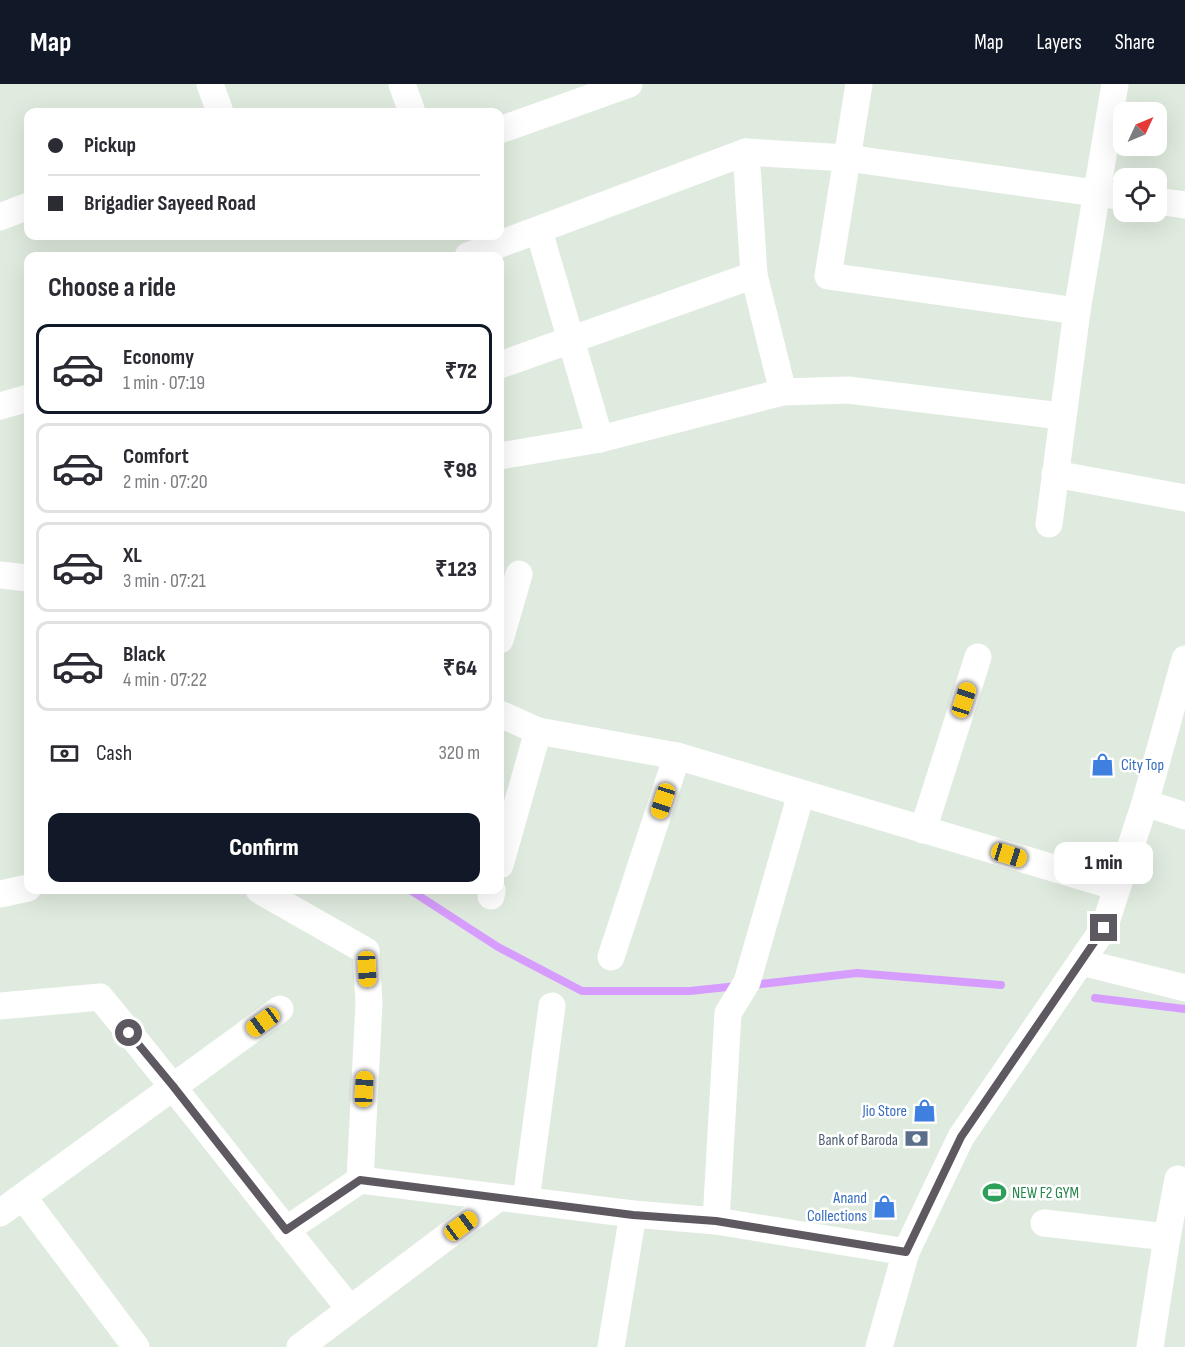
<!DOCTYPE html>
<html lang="en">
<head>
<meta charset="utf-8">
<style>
	:root { --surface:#fff; --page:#f7f7f7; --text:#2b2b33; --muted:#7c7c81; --line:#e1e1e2; --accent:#111827 }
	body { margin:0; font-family:"Sofia Sans Condensed",sans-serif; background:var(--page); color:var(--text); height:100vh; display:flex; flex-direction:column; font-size:22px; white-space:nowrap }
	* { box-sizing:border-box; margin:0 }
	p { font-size:20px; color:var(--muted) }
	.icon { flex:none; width:33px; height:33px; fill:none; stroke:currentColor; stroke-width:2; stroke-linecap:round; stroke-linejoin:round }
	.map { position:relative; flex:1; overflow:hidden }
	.side { position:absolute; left:24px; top:168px; width:480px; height:642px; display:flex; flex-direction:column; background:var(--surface); border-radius:12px; box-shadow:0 6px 24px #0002 }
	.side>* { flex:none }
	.guide { position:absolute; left:24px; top:24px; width:480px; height:132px; border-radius:12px; box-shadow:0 6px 24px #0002; display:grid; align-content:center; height:132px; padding:0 24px; background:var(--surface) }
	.needle { width:39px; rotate:46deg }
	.fabs { position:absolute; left:1113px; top:18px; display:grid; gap:12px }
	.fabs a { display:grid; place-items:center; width:54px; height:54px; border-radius:12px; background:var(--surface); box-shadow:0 6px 24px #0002; font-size:30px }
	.end { position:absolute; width:27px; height:27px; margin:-14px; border:8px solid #5e5860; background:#fff; box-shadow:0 0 0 3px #fff }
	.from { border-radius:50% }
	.bubble { position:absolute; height:42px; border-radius:12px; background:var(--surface); box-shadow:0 6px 24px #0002; font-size:20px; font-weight:800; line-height:42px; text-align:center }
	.car { position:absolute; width:18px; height:36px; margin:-18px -9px; border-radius:8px; box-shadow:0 0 4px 2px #0007; background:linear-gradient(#f5c518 24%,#345 0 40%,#f5c518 0 76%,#345 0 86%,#f5c518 0) }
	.guide b { display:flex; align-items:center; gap:21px; height:57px; font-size:22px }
	.guide b+b { border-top:2px solid var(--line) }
	.guide i { width:15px; height:15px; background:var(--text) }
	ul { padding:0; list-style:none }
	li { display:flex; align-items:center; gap:18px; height:90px; margin:0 12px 9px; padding:0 12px; border:3px solid var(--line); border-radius:12px }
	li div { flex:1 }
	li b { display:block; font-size:22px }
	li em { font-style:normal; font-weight:800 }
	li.on { border-color:var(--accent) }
	li>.icon { width:54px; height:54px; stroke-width:1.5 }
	h2 { padding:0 24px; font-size:27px; line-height:72px }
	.pay { display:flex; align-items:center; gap:15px; height:66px; padding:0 24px; font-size:22px }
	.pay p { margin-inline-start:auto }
	.button { display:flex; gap:12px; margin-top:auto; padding:12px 24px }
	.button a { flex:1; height:69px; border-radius:12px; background:var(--accent); color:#fff; font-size:24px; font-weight:800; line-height:69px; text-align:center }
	header { display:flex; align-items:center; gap:36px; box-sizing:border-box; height:84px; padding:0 30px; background:var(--accent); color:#fff }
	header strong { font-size:28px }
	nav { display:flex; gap:33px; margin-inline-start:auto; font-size:21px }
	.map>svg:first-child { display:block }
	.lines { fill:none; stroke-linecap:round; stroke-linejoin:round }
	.stream { stroke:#d79dfe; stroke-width:8 }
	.minor { stroke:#fff; stroke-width:27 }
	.route { stroke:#5e5860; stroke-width:8 }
	.labels { text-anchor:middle; stroke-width:5; stroke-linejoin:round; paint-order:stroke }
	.shop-label { font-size:16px; fill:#366cbe; stroke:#fff; text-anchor:end }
	.service-label { font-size:16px; fill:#4e5e75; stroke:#fff; text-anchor:end }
	.leisure-label { font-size:16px; fill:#27864d; stroke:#fff; text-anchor:start }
</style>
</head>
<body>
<header>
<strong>Map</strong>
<nav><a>Map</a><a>Layers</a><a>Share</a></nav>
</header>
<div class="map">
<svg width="1185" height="1263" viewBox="0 0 1185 1263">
	<rect width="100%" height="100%" fill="#e0ebdf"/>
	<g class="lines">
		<g class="stream">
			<path d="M410,806L498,863L582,907H690L737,902"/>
			<path d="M752,901L857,889L1001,901"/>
			<path d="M1095,914L1185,925"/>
		</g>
		<g class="minor">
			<path d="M210,0L220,28"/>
			<path d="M402,0L412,28"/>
			<path d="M859,0L828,192L1077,227"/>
			<path d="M500,46L629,0"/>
			<path d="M746,68L754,191L783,308L848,306L1061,332"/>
			<path d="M1156,117L1185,121"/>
			<path d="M0,133L28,122"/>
			<path d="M539,147L600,355"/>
			<path d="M468,172L746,68L847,74L1124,113"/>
			<path d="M500,281L754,191"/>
			<path d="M0,322L28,314"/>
			<path d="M500,372L600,355L783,308"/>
			<path d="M1055,390L1185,414"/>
			<path d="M1049,440L1077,227L1115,0"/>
			<path d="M0,491L28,494"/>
			<path d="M500,556L519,490"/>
			<path d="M500,630L538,647L677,672L1117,803"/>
			<path d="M1145,719L1185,732"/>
			<path d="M923,746L978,573"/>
			<path d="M500,781L538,647"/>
			<path d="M259,806L366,867L369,919L360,1096"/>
			<path d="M0,810L28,804"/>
			<path d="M491,812L492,806"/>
			<path d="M611,873L677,672"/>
			<path d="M1081,878L1185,904"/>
			<path d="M0,922L100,913C185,1016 266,1122 350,1225"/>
			<path d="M23,1113L136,1263"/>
			<path d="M526,1116L552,922"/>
			<path d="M0,1129L280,925"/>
			<path d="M716,1137L728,929L747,898L801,710"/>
			<path d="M1044,1139L1167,1153"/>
			<path d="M286,1146L360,1096L633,1130L716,1137L906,1168"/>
			<path d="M300,1263L498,1114"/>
			<path d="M611,1263L633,1130"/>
			<path d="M879,1263L906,1168L961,1053L1104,844L1145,719L1185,575"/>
			<path d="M1150,1263L1167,1153L1178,1095"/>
		</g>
	</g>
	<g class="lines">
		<path class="route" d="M129,949L173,1002L286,1146L360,1096L633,1131L716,1137L906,1168L961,1053L1104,844"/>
	</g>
	<defs>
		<symbol id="shop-bare" viewBox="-9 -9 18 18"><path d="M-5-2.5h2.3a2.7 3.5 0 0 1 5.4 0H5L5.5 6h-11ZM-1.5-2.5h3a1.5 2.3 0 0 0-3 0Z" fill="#3f7fe0" stroke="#fff" stroke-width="2.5" paint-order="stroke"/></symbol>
		<symbol id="bank-bare" viewBox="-9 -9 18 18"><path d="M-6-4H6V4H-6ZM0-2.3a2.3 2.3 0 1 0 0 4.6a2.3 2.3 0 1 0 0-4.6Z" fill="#5c6f8a" stroke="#fff" stroke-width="2.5" paint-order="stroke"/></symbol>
		<symbol id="stadium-bare" viewBox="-9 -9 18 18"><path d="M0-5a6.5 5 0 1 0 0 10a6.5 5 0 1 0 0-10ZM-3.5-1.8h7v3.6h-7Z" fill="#2e9e5b" stroke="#fff" stroke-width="2.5" paint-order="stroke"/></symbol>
	</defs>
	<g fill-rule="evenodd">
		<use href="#shop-bare" x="1086" y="664" width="33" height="33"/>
		<use href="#shop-bare" x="908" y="1010" width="33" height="33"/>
		<use href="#bank-bare" x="900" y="1038" width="33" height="33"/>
		<use href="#stadium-bare" x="978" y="1092" width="33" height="33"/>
		<use href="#shop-bare" x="868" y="1106" width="33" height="33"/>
	</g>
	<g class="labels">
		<g class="shop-label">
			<text x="1121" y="686" text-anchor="start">City Top</text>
			<text x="907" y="1032">Jio Store</text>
			<text x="867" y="1119">Anand<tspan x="867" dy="18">Collections</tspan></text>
		</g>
		<g class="service-label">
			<text x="898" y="1061">Bank of Baroda</text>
		</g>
		<g class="leisure-label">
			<text x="1012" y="1114">NEW F2 GYM</text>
		</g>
	</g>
</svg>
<div class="fabs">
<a><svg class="needle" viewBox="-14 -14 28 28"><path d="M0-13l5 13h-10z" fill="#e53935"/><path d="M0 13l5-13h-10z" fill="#7c7c81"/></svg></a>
<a><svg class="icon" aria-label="locate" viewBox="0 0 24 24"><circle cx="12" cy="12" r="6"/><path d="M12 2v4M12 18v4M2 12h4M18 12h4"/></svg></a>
</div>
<i class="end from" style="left:129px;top:949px"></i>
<i class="end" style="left:1104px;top:844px"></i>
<div class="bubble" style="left:1054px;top:758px;width:99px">1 min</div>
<i class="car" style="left:964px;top:616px;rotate:18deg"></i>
<i class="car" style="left:663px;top:717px;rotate:198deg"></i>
<i class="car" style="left:1009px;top:771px;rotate:107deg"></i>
<i class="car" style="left:367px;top:885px;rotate:177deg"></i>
<i class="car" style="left:263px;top:938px;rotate:234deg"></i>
<i class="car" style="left:364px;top:1005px;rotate:3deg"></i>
<i class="car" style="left:461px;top:1142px;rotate:53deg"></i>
<div class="guide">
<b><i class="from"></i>Pickup</b>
<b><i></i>Brigadier Sayeed Road</b>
</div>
<section class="side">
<h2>Choose a ride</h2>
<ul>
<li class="on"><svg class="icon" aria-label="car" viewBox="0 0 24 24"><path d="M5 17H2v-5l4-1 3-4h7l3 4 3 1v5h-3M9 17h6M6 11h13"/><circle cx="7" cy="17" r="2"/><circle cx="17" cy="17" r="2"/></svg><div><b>Economy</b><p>1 min · 07:19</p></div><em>₹72</em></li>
<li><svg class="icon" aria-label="car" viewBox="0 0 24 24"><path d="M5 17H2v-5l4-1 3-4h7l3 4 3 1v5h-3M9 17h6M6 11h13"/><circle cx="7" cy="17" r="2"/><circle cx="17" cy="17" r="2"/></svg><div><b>Comfort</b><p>2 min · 07:20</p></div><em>₹98</em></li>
<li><svg class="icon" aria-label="car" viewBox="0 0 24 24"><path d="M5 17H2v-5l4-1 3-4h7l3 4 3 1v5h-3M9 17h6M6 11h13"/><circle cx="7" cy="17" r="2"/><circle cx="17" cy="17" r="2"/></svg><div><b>XL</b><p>3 min · 07:21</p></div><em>₹123</em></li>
<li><svg class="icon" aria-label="car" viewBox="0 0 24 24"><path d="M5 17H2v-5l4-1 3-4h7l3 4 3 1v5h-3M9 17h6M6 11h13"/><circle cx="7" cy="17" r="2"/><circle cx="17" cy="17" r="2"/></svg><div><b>Black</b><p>4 min · 07:22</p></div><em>₹64</em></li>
</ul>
<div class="pay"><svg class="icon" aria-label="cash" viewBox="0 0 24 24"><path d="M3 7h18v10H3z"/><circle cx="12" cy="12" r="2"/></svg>Cash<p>320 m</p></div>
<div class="button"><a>Confirm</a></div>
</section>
</div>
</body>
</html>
